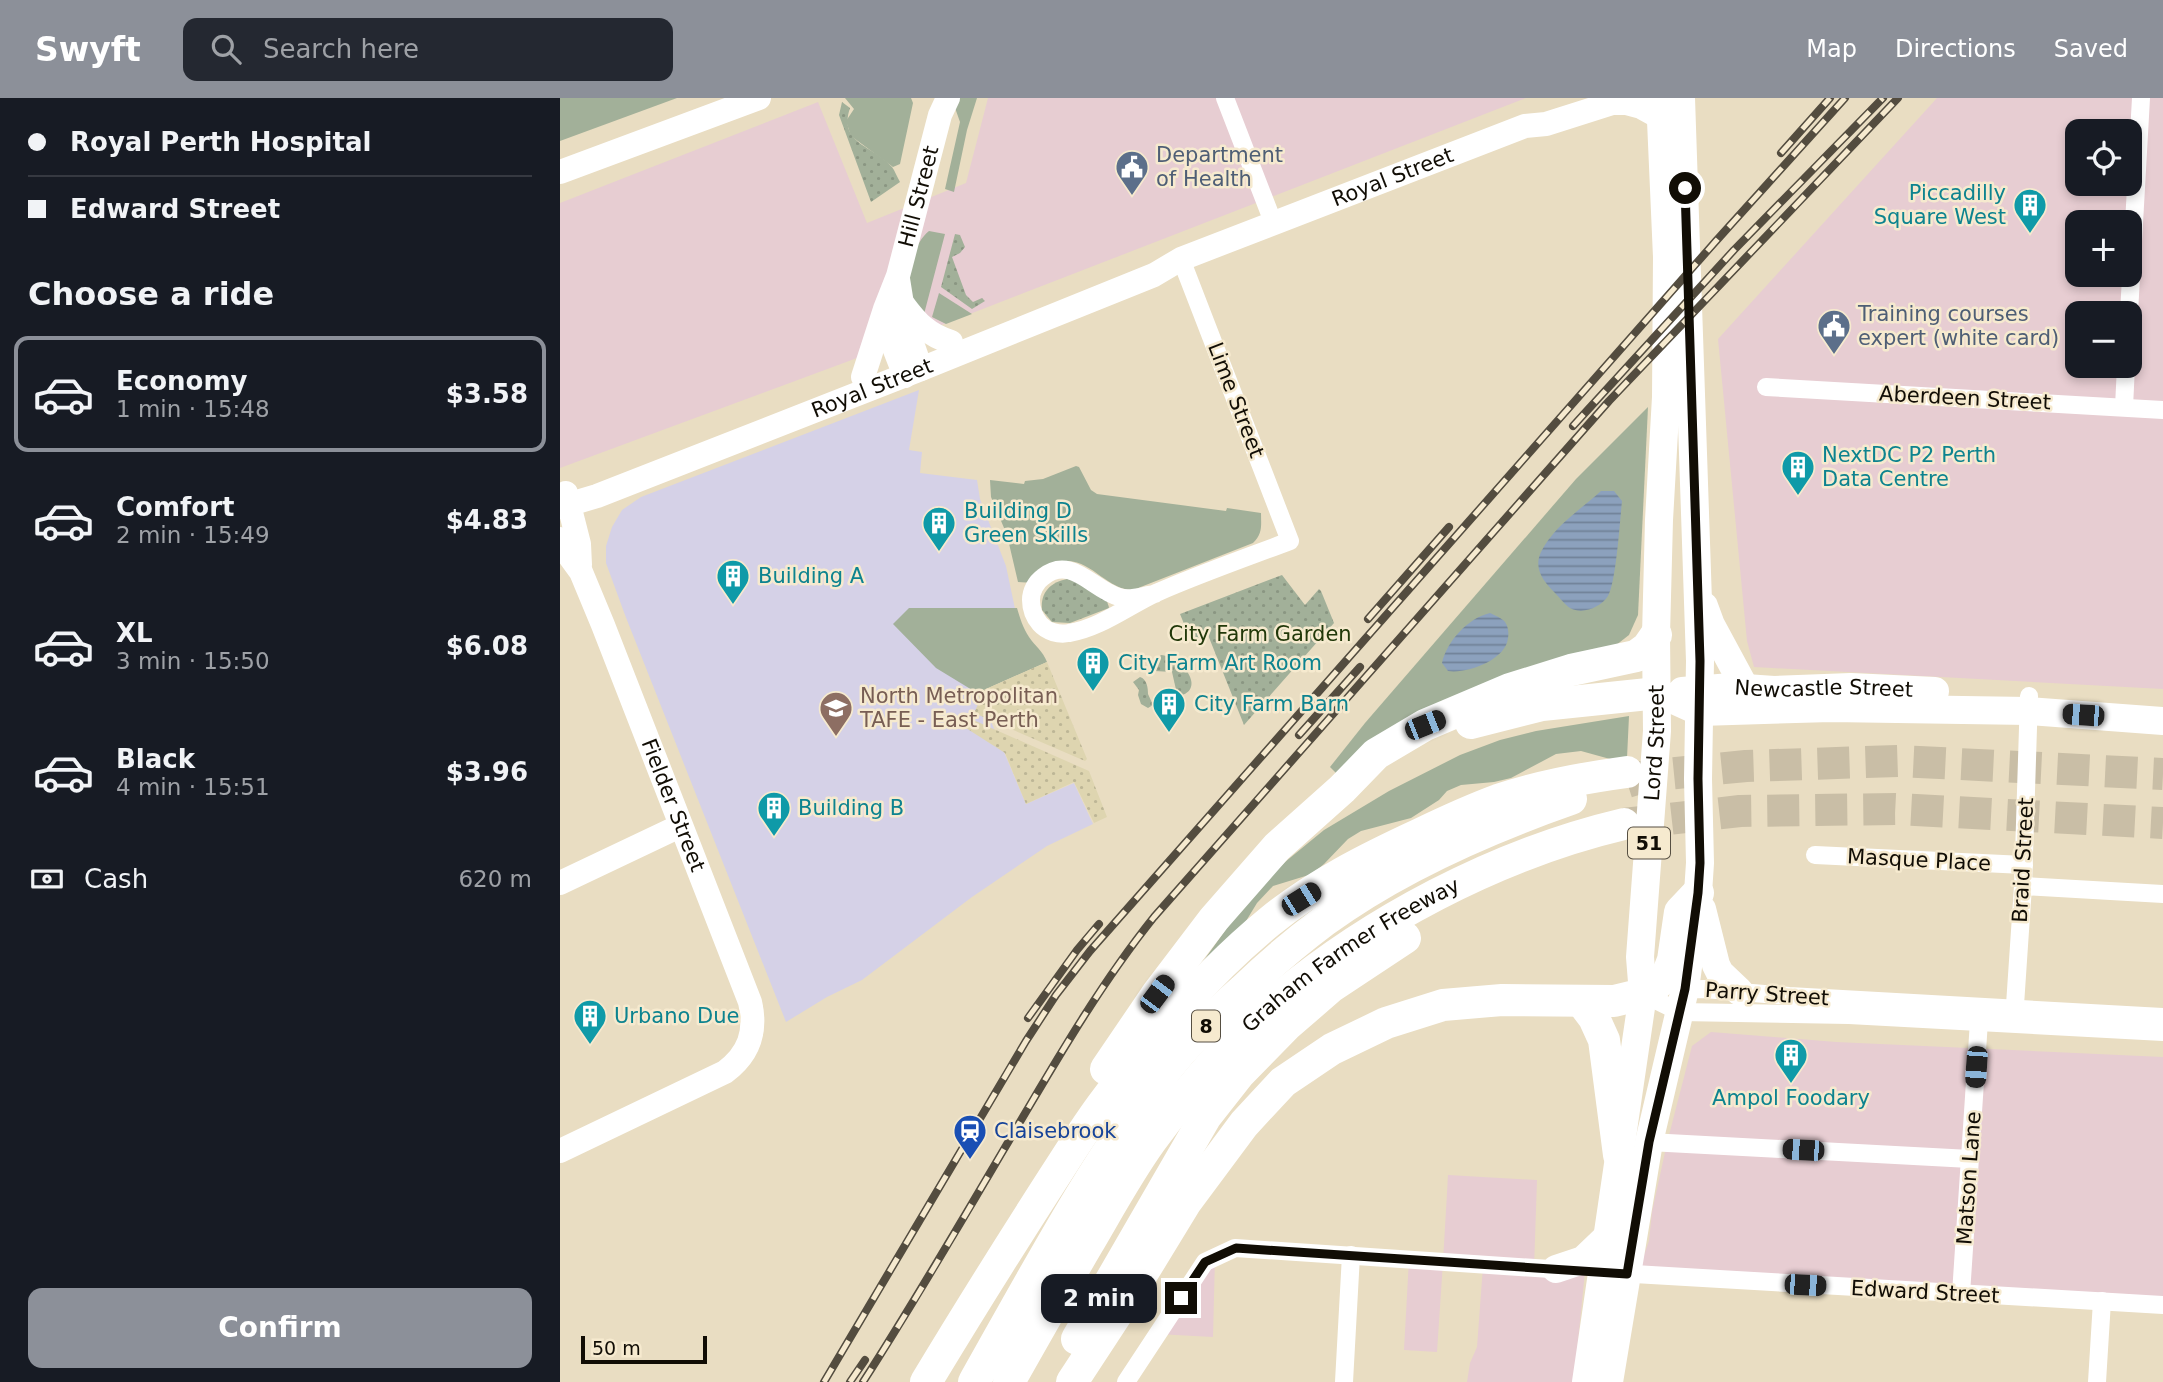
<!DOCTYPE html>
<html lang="en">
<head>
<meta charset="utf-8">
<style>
	:root { --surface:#171b24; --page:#242831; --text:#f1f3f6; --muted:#9ea1a6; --line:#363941; --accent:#8c9099 }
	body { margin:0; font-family:"DejaVu Sans",sans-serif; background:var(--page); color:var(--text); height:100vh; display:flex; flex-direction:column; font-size:26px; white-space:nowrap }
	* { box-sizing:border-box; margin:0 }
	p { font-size:23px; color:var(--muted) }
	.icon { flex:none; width:38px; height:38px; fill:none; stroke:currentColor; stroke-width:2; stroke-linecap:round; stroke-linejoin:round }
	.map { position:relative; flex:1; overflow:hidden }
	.side { display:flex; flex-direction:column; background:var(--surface); width:560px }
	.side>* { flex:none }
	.guide { display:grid; align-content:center; height:154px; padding:0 28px; background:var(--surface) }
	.fabs { position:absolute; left:1505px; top:21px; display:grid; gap:14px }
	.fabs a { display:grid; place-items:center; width:77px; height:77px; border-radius:14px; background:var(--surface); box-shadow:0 4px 10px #0003; font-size:35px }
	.scale { position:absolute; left:21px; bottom:18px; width:126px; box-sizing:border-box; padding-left:7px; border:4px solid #110d05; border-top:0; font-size:19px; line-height:24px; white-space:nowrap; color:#110d05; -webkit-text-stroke:5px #f6eacf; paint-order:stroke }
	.end { position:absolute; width:32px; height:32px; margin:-16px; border:9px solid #110d05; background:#fff; box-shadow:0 0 0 4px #fff }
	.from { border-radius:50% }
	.bubble { position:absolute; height:49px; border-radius:14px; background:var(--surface); box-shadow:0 4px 10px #0003; font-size:23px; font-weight:700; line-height:49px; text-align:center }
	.car { position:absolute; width:21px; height:42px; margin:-21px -10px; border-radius:9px; box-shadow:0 0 5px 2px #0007; background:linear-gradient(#222 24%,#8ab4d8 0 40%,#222 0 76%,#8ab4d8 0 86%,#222 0) }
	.guide b { display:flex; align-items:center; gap:24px; height:66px; font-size:26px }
	.guide b+b { border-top:2px solid var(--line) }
	.guide i { width:18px; height:18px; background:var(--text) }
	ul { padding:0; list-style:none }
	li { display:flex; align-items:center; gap:21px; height:116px; margin:0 14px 10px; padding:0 14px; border:4px solid transparent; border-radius:14px }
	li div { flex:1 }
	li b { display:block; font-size:26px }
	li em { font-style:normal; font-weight:700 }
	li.current { border-color:var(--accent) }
	li>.icon { width:63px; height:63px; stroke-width:1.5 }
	h2 { padding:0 28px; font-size:32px; line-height:84px }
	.pay { display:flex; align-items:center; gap:18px; height:77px; padding:0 28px; font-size:26px }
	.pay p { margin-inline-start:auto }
	.action { display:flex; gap:14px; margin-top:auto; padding:14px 28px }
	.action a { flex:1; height:80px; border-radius:14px; background:var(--accent); color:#fff; font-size:28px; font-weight:700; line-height:80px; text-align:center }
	header { display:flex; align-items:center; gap:42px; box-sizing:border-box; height:98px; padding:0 35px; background:var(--accent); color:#fff }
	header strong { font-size:33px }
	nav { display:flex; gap:38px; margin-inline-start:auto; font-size:24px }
	.search { width:490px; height:63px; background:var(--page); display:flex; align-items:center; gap:18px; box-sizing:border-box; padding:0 24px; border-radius:14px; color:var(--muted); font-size:26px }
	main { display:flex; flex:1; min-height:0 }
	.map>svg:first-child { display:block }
	.commercial { fill:#e7cdd2; fill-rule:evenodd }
	.education { fill:#d5d1e7 }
	.green { fill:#a2b099 }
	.sand { fill:url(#sand-dots) }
	.garden { fill:url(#garden-dots) }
	.water { fill:url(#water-rules) }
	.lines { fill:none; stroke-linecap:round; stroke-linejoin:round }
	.highway-tunnel { stroke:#c9bea6; stroke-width:32; stroke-dasharray:32 16; stroke-linecap:butt }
	.street { stroke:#fff; stroke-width:18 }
	.secondary { stroke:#fff; stroke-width:24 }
	.primary { stroke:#fff; stroke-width:28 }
	.highway { stroke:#fff; stroke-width:32 }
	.rail-casing { stroke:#534c3f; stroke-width:8 }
	.rail { stroke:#f6eacf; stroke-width:5; stroke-dasharray:16; stroke-linecap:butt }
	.route { stroke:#110d05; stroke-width:9 }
	.labels { text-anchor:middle; stroke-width:5; stroke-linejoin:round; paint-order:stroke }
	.shield { fill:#f6eacf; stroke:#564f42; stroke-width:2 }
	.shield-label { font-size:19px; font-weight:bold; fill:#110d05 }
	.service-label { font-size:21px; fill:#4e5e75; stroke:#f6eacf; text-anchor:start }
	.street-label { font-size:21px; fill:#110d05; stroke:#f6eacf }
	.culture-label { font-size:21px; fill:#0d838f; stroke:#f6eacf; text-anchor:start }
	.park-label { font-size:21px; fill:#213809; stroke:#f6eacf }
	.education-label { font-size:21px; fill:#785e54; stroke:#f6eacf; text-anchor:start }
	.transit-label { font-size:21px; fill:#164399; stroke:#f6eacf; text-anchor:start }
</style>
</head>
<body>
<header>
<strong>Swyft</strong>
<div class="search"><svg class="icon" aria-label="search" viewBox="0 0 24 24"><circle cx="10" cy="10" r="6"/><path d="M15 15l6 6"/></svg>Search here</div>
<nav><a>Map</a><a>Directions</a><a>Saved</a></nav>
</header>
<main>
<section class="side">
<div class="guide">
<b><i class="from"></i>Royal Perth Hospital</b>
<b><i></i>Edward Street</b>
</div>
<h2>Choose a ride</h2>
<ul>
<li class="current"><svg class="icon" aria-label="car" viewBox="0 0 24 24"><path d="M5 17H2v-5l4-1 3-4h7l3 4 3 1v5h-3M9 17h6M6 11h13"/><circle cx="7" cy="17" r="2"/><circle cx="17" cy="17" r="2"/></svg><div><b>Economy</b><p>1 min · 15:48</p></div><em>$3.58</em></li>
<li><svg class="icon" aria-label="car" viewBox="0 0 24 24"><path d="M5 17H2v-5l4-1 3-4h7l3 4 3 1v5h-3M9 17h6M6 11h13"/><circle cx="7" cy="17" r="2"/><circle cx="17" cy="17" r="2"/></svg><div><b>Comfort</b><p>2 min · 15:49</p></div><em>$4.83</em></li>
<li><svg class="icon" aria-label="car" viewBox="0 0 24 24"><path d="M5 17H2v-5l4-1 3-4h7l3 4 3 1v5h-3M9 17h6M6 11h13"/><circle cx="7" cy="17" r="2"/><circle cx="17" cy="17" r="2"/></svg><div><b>XL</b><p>3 min · 15:50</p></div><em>$6.08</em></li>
<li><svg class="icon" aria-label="car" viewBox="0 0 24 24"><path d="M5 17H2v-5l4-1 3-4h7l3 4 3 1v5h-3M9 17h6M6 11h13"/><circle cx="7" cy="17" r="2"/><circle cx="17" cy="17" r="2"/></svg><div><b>Black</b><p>4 min · 15:51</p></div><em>$3.96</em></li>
</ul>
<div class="pay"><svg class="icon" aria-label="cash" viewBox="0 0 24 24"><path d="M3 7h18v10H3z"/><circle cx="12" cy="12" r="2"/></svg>Cash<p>620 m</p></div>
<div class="action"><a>Confirm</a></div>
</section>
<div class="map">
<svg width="1603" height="1284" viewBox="0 0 1603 1284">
	<defs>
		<pattern id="sand-dots" width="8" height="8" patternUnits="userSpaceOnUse" patternTransform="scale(1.75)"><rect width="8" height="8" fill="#ded5b0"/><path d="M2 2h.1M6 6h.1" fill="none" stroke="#bdb696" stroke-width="1.8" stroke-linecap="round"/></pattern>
		<pattern id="garden-dots" width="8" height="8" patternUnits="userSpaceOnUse" patternTransform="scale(1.75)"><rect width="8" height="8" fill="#a2b099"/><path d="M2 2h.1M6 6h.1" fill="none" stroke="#8a9682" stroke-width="1.8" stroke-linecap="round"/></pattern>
		<pattern id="water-rules" width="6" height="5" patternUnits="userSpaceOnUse" patternTransform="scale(1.75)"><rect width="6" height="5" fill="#8ca1bd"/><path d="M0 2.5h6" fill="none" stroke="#718298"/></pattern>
	</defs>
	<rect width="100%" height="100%" fill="#e9ddc2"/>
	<g class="commercial">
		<path d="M428,0H966L289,263L0,370V105L258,4L307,125L406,85Z"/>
		<path d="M1377,0H1603V591L1194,569L1187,543L1158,241ZM1517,33H1570V86H1517ZM1517,124H1570V177H1517ZM1517,215H1570V268H1517Z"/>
		<path d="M1151,934L1276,944L1603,959V1207L1077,1177L1089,1143L1092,1114L1107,1045L1132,948Z"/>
		<path d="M888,1077L977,1082L974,1170L1025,1173L1014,1284H907L910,1265L917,1249L923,1168L883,1164L877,1254L844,1252L849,1161L883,1164Z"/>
		<path d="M655,1159L653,1239L597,1236Z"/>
	</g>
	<path class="education" d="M359,292L349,352L362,354L360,375L417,382L420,401L446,468L458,525L419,595L466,706L514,685L533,726L487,748L412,799L302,882L267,899L226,924L65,517L46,465V448L52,429L62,412L81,399Z"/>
	<g class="green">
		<path d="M0,0H117L0,43Z"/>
		<path d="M285,0H351L353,5L340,66L333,69L291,38L286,23L294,11Z"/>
		<path d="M395,0H417L407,32L394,94L385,91L400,24L394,7Z"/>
		<path d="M369,133L385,136L363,220C359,214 353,207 351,200C345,179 352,147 369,133Z"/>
		<path d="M379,195L412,216L386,226L372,219Z"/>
		<path d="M1088,309L1078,517L1069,537L1051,551L778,677L770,669L805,625L1016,381Z"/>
		<path d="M516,368L519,369L531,392L537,396L666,413L667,410L701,415C701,427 703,436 693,445L573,492C548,492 533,464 508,463C492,462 484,480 470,484C466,485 462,484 458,484L447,437L431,399L430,382L464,386L465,383L483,381Z"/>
		<path d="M349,510H457C460,520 463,530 469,539C475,548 483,553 487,564L417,595L376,570L333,526Z"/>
		<path d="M1069,618L1067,660L1050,661L1021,653L996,656L951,680L934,684L901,687L887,693L879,702L851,720L801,733L788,741L764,766L752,776L713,788L697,805L683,828L635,875L683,807L725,764L764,732L829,693L900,657L940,642L976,633Z"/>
	</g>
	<g class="sand">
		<path d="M487,564L527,661L525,663L414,615L420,602L417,595Z"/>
		<path d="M411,621L529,673L547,719L534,725L514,684L466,706L445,655L406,630Z"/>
	</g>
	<g class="garden">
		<path d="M282,4L290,10C278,46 313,47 332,69C335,73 337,79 340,84L311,104L279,17Z"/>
		<path d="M395,136L400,137L405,149L400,155L392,159L406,197L413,204L422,200L425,203L412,211L381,189Z"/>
		<path d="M722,477L745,507L759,491L761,493L774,525L684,627L648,537L631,543L620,516Z"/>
		<path d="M507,481L514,482L547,503L549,510L510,525L492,524L482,512C480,494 491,484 507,481Z"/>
		<path d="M601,557C623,559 647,592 619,598L617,596L612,574L595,573V563Z"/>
		<path d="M580,579C587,581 588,590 588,596L593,607L588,610L581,606L578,597L579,592L573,584Z"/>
	</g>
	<g class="water">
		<path d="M1041,393H1054L1062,403C1060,422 1056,485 1048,498C1041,509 1023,517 1010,510C1005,507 1000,500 995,495C984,484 973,471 981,454C993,429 1021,411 1041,393Z"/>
		<path d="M930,515C934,517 942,520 945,524C948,528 949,535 948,540C946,562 907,576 888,573L882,565C887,543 908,520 930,515Z"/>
	</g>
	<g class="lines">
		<g class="highway-tunnel">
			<path d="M1067,684L1086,678L1186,668L1338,663L1603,676"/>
			<path d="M1064,726L1180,713L1335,711L1603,725"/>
		</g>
		<g class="street">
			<path d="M665,0L713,124"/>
			<path d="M1569,215L1581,0"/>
			<path d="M1206,289L1603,312"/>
			<path d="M1564,309L1566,268"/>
			<path d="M595,496C584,497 570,503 559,499C533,492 511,456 483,479C476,484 471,493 471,502C471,511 474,519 480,526C487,534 499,537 509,535C540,530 568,508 596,495C639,476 685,460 730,443L621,161"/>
			<path d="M1255,757L1464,767"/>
			<path d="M1463,788L1603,796"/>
			<path d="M1118,892L1144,891L1229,898L1603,919"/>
			<path d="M1083,896L1120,914L1289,917L1603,934"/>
			<path d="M1454,922L1463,788L1469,598"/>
			<path d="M1089,1044L1410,1061"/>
			<path d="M1057,1175L1603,1207"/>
			<path d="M1401,1196L1419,923"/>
			<path d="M566,1284L645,1164L675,1150L1005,1172"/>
			<path d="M784,1284L791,1157"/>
			<path d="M1537,1284L1542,1203"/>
		</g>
		<g class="secondary">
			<path d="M0,74L199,0"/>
			<path d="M338,181L345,225L361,271"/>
			<path d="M343,206C357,225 368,237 391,244"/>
			<path d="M325,215L331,242L345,278"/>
			<path id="s1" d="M303,279L325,211L338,178L380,17L388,0"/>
			<path d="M6,395L19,446L20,467"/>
			<path id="s2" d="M0,409L37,398L361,271L594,177L621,161L965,28L986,26L1052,5H1066L1081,9L1101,20"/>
			<path id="s3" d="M0,441L5,452L21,474L43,527L190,904C197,934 189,956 165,974L0,1053"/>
			<path d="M0,785L120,728"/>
		</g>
		<g class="primary">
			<path d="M1144,508L1151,527L1185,590"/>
			<path id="s4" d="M1122,593L1171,589L1214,592L1291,589L1375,593"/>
			<path d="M1098,595L1140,614L1271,610L1469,613L1603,623"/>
			<path d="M1142,811L1156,867L1160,875L1179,893"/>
			<path d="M996,1171L1023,1162L1046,1140"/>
			<path id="s5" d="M1026,1284L1083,896L1080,859L1097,633L1096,537L1099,422L1106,299L1107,159L1100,0"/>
			<path d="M1049,1284L1089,1044L1125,891L1138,795L1140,765L1138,681L1140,563L1121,0"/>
		</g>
		<g class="highway">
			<path d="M911,625L982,607L1098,595"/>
			<path d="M1022,904L1034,920L1044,942L1059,1057"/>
			<path d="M546,971L597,896L654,821L717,749L782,691L816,656L865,627L950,591L1011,572L1076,558L1087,550L1096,537"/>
			<path d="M517,1241L646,1018L679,976L726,928L771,889L845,840"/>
			<path d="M366,1284C407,1216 449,1149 492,1082C509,1056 526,1028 545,1003C593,938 647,875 709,824C754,787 808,760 860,736C885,724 911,712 938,702C979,688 1023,680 1067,674"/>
			<path d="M414,1284C475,1176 533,1066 609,968C631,940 657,915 683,892C709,867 736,844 764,823C838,769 925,731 1011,701"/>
			<path id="s6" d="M449,1284C475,1238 501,1192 528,1146C548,1112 568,1075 591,1043C626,995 665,947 710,908C808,824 937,756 1064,726"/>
			<path d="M512,1284L571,1194L626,1104L684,1026L723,984L772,951L826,925L883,907L942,902L1054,903L1083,896L1095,888L1108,875L1113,862L1120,814L1138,795"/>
		</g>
		<defs>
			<g id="rail">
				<path d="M1221,55L1270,0"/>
				<path d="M1013,328L1174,152L1323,0"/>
				<path d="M808,521L889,429"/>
				<path d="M739,637L800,569"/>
				<path d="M468,920L517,852L539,826"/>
				<path d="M264,1284L466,943L496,897L530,853L1156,143L1285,0"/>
				<path d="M290,1284L305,1262"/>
				<path d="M303,1284C357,1200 407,1114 457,1029C500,956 542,884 594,819L1049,303L1338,0"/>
			</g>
		</defs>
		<use href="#rail" class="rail-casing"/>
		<use href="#rail" class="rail"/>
	</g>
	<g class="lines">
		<path class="route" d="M621,1200L645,1164L676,1150L1067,1176L1089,1044L1125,891L1138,795L1140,765L1138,681L1140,563L1125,90"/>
	</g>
	<defs>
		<symbol id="civic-pin" viewBox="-11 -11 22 30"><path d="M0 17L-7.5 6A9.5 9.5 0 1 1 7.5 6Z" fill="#5c6f8a" stroke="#f6eacf"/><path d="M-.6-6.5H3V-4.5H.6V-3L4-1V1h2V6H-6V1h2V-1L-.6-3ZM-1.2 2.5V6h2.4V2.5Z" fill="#fff"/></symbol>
		<symbol id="building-pin" viewBox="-11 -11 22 30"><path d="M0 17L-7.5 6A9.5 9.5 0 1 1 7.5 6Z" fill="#0f9aa8" stroke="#f6eacf"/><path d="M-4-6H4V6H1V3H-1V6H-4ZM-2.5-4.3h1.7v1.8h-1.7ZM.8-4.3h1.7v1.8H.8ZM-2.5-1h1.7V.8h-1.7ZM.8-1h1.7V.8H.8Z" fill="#fff"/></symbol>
		<symbol id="university-pin" viewBox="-11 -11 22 30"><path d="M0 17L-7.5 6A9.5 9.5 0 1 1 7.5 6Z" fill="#8d6e63" stroke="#f6eacf"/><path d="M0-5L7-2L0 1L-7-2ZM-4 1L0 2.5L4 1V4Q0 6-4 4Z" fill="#fff"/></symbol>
		<symbol id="station-pin" viewBox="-11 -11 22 30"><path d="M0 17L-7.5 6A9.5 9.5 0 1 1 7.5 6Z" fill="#1a4fb4" stroke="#f6eacf"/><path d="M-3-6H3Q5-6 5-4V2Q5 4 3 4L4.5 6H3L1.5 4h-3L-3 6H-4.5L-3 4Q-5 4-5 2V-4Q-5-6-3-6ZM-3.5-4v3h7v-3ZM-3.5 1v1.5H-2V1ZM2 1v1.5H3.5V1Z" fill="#fff"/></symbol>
	</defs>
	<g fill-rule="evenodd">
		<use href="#civic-pin" x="553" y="50" width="38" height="52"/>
		<use href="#building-pin" x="1451" y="88" width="38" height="52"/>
		<use href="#civic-pin" x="1255" y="209" width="38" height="52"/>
		<use href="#building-pin" x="1219" y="350" width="38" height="52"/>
		<use href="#building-pin" x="360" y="406" width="38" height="52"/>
		<use href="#building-pin" x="154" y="459" width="38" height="52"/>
		<use href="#building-pin" x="514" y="546" width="38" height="52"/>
		<use href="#building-pin" x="590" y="587" width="38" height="52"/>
		<use href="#university-pin" x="257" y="591" width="38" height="52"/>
		<use href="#building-pin" x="195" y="691" width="38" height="52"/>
		<use href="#building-pin" x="11" y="899" width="38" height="52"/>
		<use href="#building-pin" x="1212" y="938" width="38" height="52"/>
		<use href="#station-pin" x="391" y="1014" width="38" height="52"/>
	</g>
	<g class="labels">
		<g class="shield">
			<rect x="1068" y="729.5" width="42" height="31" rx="5"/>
			<rect x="632" y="912.5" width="28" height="31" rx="5"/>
		</g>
		<g class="shield-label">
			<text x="1089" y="752">51</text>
			<text x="646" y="935">8</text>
		</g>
		<g class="service-label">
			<text x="596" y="64">Department<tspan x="596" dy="24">of Health</tspan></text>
			<text x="1298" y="223">Training courses<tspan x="1298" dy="24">expert (white card)</tspan></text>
		</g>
		<g class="street-label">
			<text dy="7" stroke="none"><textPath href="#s2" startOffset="896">Royal Street</textPath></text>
			<text dy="7" stroke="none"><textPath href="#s1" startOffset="189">Hill Street</textPath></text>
			<text dy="7" stroke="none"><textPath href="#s2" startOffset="334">Royal Street</textPath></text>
			<text transform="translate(1405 300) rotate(3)" y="7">Aberdeen Street</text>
			<text transform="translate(676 302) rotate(69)" y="7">Lime Street</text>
			<text dy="7" stroke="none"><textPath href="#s4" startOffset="142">Newcastle Street</textPath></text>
			<text dy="7" stroke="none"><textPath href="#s5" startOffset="644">Lord Street</textPath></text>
			<text dy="7" stroke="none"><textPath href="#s3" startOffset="290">Fielder Street</textPath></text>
			<text transform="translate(1359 762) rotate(3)" y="7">Masque Place</text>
			<text transform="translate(1463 762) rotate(-87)" y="7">Braid Street</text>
			<text dy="7" stroke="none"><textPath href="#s6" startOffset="556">Graham Farmer Freeway</textPath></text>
			<text transform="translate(1207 896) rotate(4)" y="7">Parry Street</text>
			<text transform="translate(1409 1080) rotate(-86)" y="7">Matson Lane</text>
			<text transform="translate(1365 1194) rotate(3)" y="7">Edward Street</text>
		</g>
		<g class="culture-label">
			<text x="1446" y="102" text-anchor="end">Piccadilly<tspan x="1446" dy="24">Square West</tspan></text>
			<text x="1262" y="364">NextDC P2 Perth<tspan x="1262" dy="24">Data Centre</tspan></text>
			<text x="404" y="420">Building D<tspan x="404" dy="24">Green Skills</tspan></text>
			<text x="198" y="485">Building A</text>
			<text x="558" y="572">City Farm Art Room</text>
			<text x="634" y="613">City Farm Barn</text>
			<text x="238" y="717">Building B</text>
			<text x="54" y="925">Urbano Due</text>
			<text x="1231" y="1007" text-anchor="middle">Ampol Foodary</text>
		</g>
		<g class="park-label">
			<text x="700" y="543">City Farm Garden</text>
		</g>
		<g class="education-label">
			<text x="300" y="605">North Metropolitan<tspan x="300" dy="24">TAFE - East Perth</tspan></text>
		</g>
		<g class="transit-label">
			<text x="434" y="1040">Claisebrook</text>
		</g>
	</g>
</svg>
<div class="fabs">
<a><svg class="icon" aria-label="locate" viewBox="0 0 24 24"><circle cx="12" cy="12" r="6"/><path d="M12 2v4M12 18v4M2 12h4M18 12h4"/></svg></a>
<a>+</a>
<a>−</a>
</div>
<div class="scale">50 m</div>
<i class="end from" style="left:1125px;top:90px"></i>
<i class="end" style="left:621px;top:1200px"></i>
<div class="bubble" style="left:481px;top:1176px;width:116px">2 min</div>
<i class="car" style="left:1523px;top:617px;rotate:274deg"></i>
<i class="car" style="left:865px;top:627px;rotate:68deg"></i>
<i class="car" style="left:741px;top:801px;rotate:58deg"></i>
<i class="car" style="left:597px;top:896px;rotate:37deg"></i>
<i class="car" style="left:1416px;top:969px;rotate:184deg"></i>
<i class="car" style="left:1243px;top:1052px;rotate:273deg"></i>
<i class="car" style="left:1245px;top:1187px;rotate:93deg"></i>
</div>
</main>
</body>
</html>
